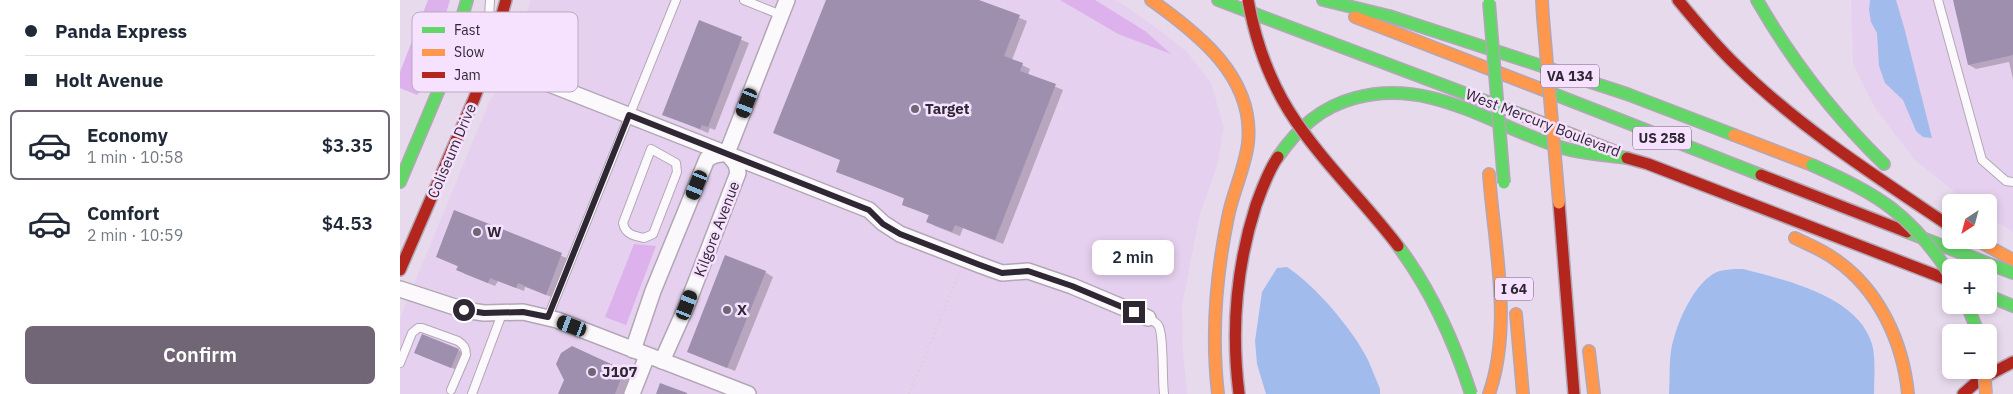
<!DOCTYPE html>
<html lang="en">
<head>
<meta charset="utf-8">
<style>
	:root { --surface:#fff; --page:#f2f2f3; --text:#1f2937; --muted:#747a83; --line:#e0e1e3; --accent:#706675 }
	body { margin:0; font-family:"IBM Plex Sans",sans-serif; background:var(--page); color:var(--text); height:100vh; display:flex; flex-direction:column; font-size:19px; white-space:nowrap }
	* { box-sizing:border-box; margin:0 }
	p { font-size:16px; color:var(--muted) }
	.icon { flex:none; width:28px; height:28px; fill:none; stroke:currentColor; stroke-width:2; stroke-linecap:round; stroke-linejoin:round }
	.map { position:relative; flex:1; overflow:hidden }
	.sheet { display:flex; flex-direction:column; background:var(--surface); width:400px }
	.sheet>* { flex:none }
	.top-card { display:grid; align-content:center; height:110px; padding:0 25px; background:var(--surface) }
	.needle { width:32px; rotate:216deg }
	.buttons { position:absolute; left:1542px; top:194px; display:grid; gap:10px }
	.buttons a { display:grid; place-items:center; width:55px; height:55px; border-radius:8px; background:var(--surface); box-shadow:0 2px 8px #0003; font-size:25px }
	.end { position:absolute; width:22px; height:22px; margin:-11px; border:6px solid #302734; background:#fff; box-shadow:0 0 0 2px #fff }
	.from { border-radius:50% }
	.bubble { position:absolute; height:35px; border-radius:8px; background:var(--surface); box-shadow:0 2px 8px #0003; font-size:16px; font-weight:600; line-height:35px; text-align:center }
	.car { position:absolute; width:15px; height:30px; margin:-15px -8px; border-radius:6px; box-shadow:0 0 4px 1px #0007; background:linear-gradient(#222 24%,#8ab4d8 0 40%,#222 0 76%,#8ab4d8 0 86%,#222 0) }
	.top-card b { display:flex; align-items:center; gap:18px; height:48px; font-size:19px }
	.top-card b+b { border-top:1px solid var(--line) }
	.top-card i { width:12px; height:12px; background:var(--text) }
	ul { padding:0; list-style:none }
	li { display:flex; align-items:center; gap:15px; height:70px; margin:0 10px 8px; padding:0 15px; border:2px solid transparent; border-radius:8px }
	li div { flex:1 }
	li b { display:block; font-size:19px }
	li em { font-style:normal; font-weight:600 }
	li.active { border-color:var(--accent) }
	li>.icon { width:45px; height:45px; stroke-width:1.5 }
	.button { display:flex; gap:10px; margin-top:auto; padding:10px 25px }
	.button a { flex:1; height:58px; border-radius:8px; background:var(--accent); color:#fff; font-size:20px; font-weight:600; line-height:58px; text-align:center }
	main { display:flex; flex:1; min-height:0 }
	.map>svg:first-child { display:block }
	.built { fill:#e6d0ef }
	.green { fill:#dcb1ec }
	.water { fill:#a1bcec }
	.shadow { fill:#0003 }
	.building { fill:#9d8fad }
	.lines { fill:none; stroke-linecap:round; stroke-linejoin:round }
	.lane-casing { stroke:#b2a7b5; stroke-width:10 }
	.street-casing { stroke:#b2a7b5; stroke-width:18 }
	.fast-casing { stroke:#b2a7b5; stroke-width:14 }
	.slow-casing { stroke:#b2a7b5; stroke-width:14 }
	.jam-casing { stroke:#b2a7b5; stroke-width:14 }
	.path { stroke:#d4cfd5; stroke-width:2.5; stroke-dasharray:1 4; stroke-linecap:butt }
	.lane { stroke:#fcf9fc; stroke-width:8 }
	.street { stroke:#fcf9fc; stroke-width:15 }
	.fast { stroke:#63d668; stroke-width:11 }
	.slow { stroke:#ff974d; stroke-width:11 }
	.jam { stroke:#b3261e; stroke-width:11 }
	.fast-bridge-casing { stroke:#b2a7b5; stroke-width:14; stroke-linecap:butt }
	.slow-bridge-casing { stroke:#b2a7b5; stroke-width:14; stroke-linecap:butt }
	.jam-bridge-casing { stroke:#b2a7b5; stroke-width:14; stroke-linecap:butt }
	.fast-bridge { stroke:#63d668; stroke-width:11 }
	.slow-bridge { stroke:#ff974d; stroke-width:11 }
	.jam-bridge { stroke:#b3261e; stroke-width:11 }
	.route { stroke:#302734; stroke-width:6 }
	.poi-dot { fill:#706675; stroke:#f6e1fe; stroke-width:2 }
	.labels { text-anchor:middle; stroke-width:5; stroke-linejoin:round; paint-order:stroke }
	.shield { fill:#f6e1fe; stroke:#6b5f71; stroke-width:1 }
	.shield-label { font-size:14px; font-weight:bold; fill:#302734 }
	.poi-label { font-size:15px; font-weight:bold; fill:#302734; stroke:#f6e1fe; text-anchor:start }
	.street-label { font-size:15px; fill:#302734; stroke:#f6e1fe }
	.key { fill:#f6e1fe; stroke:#bba9c1; stroke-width:1 }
	.key-label { font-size:14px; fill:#302734 }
</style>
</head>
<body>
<main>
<section class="sheet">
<div class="top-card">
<b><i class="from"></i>Panda Express</b>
<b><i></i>Holt Avenue</b>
</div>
<ul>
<li class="active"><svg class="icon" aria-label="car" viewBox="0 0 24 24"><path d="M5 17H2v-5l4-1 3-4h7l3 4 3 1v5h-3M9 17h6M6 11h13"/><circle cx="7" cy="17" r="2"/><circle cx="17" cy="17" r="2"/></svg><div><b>Economy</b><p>1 min · 10:58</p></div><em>$3.35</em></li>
<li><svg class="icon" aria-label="car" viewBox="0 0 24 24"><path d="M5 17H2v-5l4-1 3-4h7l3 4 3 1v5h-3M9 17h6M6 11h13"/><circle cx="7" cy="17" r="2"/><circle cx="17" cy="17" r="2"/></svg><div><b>Comfort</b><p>2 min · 10:59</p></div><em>$4.53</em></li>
</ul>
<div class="button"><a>Confirm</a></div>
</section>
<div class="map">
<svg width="1613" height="394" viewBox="0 0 1613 394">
	<rect width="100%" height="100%" fill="#e8daed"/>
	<g class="built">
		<path d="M131,0H715L719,2L761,31L787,52L811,83L824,127L817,166L800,214L782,306L783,351L787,394H0V318L89,102L102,82Z"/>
		<path d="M1451,0H1613V232L1589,217V202H1567L1515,160L1475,108L1453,64Z"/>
	</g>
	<g class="green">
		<path d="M28,0H50L23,88L17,95L0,88V72Z"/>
		<path d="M660,0H695L745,31L771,54L718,34Z"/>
		<path d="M234,244L256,246L226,325L205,317Z"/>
	</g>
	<g class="water">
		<path d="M1470,0H1496L1504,27L1532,138L1523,137L1516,131L1503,100L1485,83L1479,66L1477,33L1471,22L1469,10Z"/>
		<path d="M887,267C915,285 953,330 968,360C972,369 976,379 980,389V394H866L857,364L855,341L862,292L877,268Z"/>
		<path d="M1343,269C1385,280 1458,296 1472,344C1476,359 1474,378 1474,394H1269C1270,380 1269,365 1271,351C1275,327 1291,288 1313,274C1321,269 1334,269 1343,269Z"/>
	</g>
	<g class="shadow">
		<path d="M427,0H575L627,21L612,60L630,69L628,75L663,90L603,244L563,228L560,236L535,226L528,222L530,216L503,204L505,199L437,171L441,160L375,133Z"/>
		<path d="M1554,0H1613V79L1609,62L1576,69L1569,65Z"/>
		<path d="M299,22L349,43L315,130L310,128L308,133L264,114Z"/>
		<path d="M55,212L169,259L154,298L125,287L124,291L98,281L95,286L65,274L58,269L59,267L37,257Z"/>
		<path d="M365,272L373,277L335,371L296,355Z"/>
		<path d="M172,348L231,375L224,394H159L165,380Z"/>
		<path d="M58,350L64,353L57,370L22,356Z"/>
	</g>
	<g class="building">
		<path d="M426,0H579L620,15L604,56L623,63L620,71L656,84L595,240L555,225L552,232L526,222L529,215L502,205L504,198L436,172L440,160L373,133Z"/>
		<path d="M1553,0H1613V55L1568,65Z"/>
		<path d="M299,20L342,37L308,127L302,125L300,129L262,115Z"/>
		<path d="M54,210L162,253L146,295L118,283L116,288L90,278L88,283L56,270L58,266L36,257Z"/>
		<path d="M325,255L366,271L327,368L287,352Z"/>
		<path d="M22,334L59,349L51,368L14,353Z"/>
		<path d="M172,346L224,370L215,394H158L164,380L156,364L161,353Z"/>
		<path d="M260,383L287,393V394H256Z"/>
	</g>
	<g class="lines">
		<defs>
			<g id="lane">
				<path d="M344,0L381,15"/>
				<path d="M1538,0L1582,160L1606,181L1613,182"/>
				<path d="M79,62L89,18L90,0"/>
				<path d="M251,149L276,163L277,172L253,234L244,238C234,236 225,234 223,223Z"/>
				<path d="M148,317L276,0"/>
				<path d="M748,318C751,320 756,322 758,325C764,332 762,380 764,394"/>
				<path d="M0,363L12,333L18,328H22L58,341C64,345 66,348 66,355L51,390"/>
				<path d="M72,394L103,311"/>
			</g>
			<g id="street">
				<path d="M129,76L469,210L483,223L500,234L580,265L602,273L628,271L672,286L748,318"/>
				<path d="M327,153L387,0"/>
				<path d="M0,289L64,310L84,313L123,312L157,320L348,394"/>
				<path d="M233,350L253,291L307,159L315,155L327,153"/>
				<path d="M262,361L287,305L338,173L336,164L327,153"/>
				<path d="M232,394L247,356"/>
			</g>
			<g id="fast">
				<path d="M818,0L1130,118"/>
				<path d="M923,0L989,16L1227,94L1334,135"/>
				<path d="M1357,0C1392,61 1434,115 1484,164"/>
				<path d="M1141,89L1361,175"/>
				<path d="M878,157C898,128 921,107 955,98C1032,77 1093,127 1163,148C1183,154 1205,155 1227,158"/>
				<path d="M0,182L46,73L67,0"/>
				<path d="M1507,232L1613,273"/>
				<path d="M1589,296L1613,306"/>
				<path d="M1567,305L1578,332"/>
			</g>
			<g id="slow">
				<path d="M751,0C799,34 855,78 848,143C845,168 833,192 828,217C816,275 811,334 818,394"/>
				<path d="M1142,0L1143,17"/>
				<path d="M955,17L1141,89"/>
				<path d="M1130,118L1214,151"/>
				<path d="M1334,135L1412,165"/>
				<path d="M1089,174C1094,245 1113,326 1089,394"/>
				<path d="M1395,238C1409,245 1423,250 1436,260C1479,290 1503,342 1508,394"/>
				<path d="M1577,240L1613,260"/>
				<path d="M1116,314L1123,394"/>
				<path d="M1189,351L1194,394"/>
			</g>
			<g id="jam">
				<path d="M1278,0C1297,23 1315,45 1336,65C1400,128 1477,177 1551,227"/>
				<path d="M1227,158L1248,164L1551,281"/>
				<path d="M1361,175L1507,232"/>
				<path d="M1159,203L1174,394"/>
				<path d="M0,270L74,99L89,60L106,0"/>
				<path d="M839,394C831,330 836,267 856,205C862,189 868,171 878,157"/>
				<path d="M1563,394L1579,380L1613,362"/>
			</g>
		</defs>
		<use href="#lane" class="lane-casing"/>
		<use href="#street" class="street-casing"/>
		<use href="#fast" class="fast-casing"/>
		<use href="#slow" class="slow-casing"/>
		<use href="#jam" class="jam-casing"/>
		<path class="path" d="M509,394L560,272"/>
		<use href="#lane" class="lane"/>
		<use href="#street" class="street"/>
		<use href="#fast" class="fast"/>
		<use href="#slow" class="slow"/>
		<use href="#jam" class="jam"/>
		<defs>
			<g id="fast-bridge">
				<path d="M1089,2L1104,183"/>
				<path d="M1412,165C1479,195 1510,213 1551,276"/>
				<path d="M998,246C1031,290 1054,341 1071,394"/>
			</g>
			<g id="slow-bridge">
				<path d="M1143,17L1159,203"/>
				<path d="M1584,370L1586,394"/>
			</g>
			<path id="jam-bridge" d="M848,0C855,39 868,77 889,111C920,160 963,200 998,246"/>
		</defs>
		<use href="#fast-bridge" class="fast-bridge-casing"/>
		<use href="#slow-bridge" class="slow-bridge-casing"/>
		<use href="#jam-bridge" class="jam-bridge-casing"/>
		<use href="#fast-bridge" class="fast-bridge"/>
		<use href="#slow-bridge" class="slow-bridge"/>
		<use href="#jam-bridge" class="jam-bridge"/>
	</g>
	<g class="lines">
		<path class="route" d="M64,310L84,313L123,312L148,317L229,115L469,210L483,224L500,234L580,265L602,273L628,271L672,286L734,312"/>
	</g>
	<g class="poi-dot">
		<circle cx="515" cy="109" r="5"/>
		<circle cx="77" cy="232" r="5"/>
		<circle cx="327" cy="310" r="5"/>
		<circle cx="192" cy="372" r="5"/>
	</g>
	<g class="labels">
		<g class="shield">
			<rect x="1141" y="64.5" width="58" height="23" rx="4"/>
			<rect x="1233" y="126.5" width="58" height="23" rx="4"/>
			<rect x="1095" y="277.5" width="38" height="23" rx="4"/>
		</g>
		<g class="shield-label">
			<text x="1170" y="81">VA 134</text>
			<text x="1262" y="143">US 258</text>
			<text x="1114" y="294">I 64</text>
		</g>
		<g class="poi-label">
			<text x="525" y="114">Target</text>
			<text x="87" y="237">W</text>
			<text x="337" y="315">X</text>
			<text x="202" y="377">J107</text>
		</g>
		<g class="street-label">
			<text transform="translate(1143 123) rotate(21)" y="5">West Mercury Boulevard</text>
			<text transform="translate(52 151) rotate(-67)" y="5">Coliseum Drive</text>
			<text transform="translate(317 229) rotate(-69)" y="5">Kilgore Avenue</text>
		</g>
	</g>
	<rect x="12" y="12" width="166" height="80" rx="8" class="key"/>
	<rect x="22" y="27" width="23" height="6" fill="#63d668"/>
	<rect x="22" y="49" width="23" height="7" fill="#ff974d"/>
	<rect x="22" y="72" width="23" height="6" fill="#b3261e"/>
	<g class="key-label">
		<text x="54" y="35">Fast</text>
		<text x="54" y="57">Slow</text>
		<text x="54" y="80">Jam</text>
	</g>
</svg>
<div class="buttons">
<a><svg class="needle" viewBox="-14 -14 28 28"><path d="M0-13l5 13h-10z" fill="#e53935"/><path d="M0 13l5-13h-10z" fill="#747a83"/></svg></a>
<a>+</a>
<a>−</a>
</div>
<i class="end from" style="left:64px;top:310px"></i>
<i class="end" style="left:734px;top:312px"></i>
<div class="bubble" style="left:692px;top:240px;width:82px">2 min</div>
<i class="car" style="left:347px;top:103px;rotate:201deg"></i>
<i class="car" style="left:297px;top:185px;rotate:202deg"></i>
<i class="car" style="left:287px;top:305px;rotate:21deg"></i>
<i class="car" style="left:172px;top:326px;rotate:291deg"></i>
</div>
</main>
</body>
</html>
